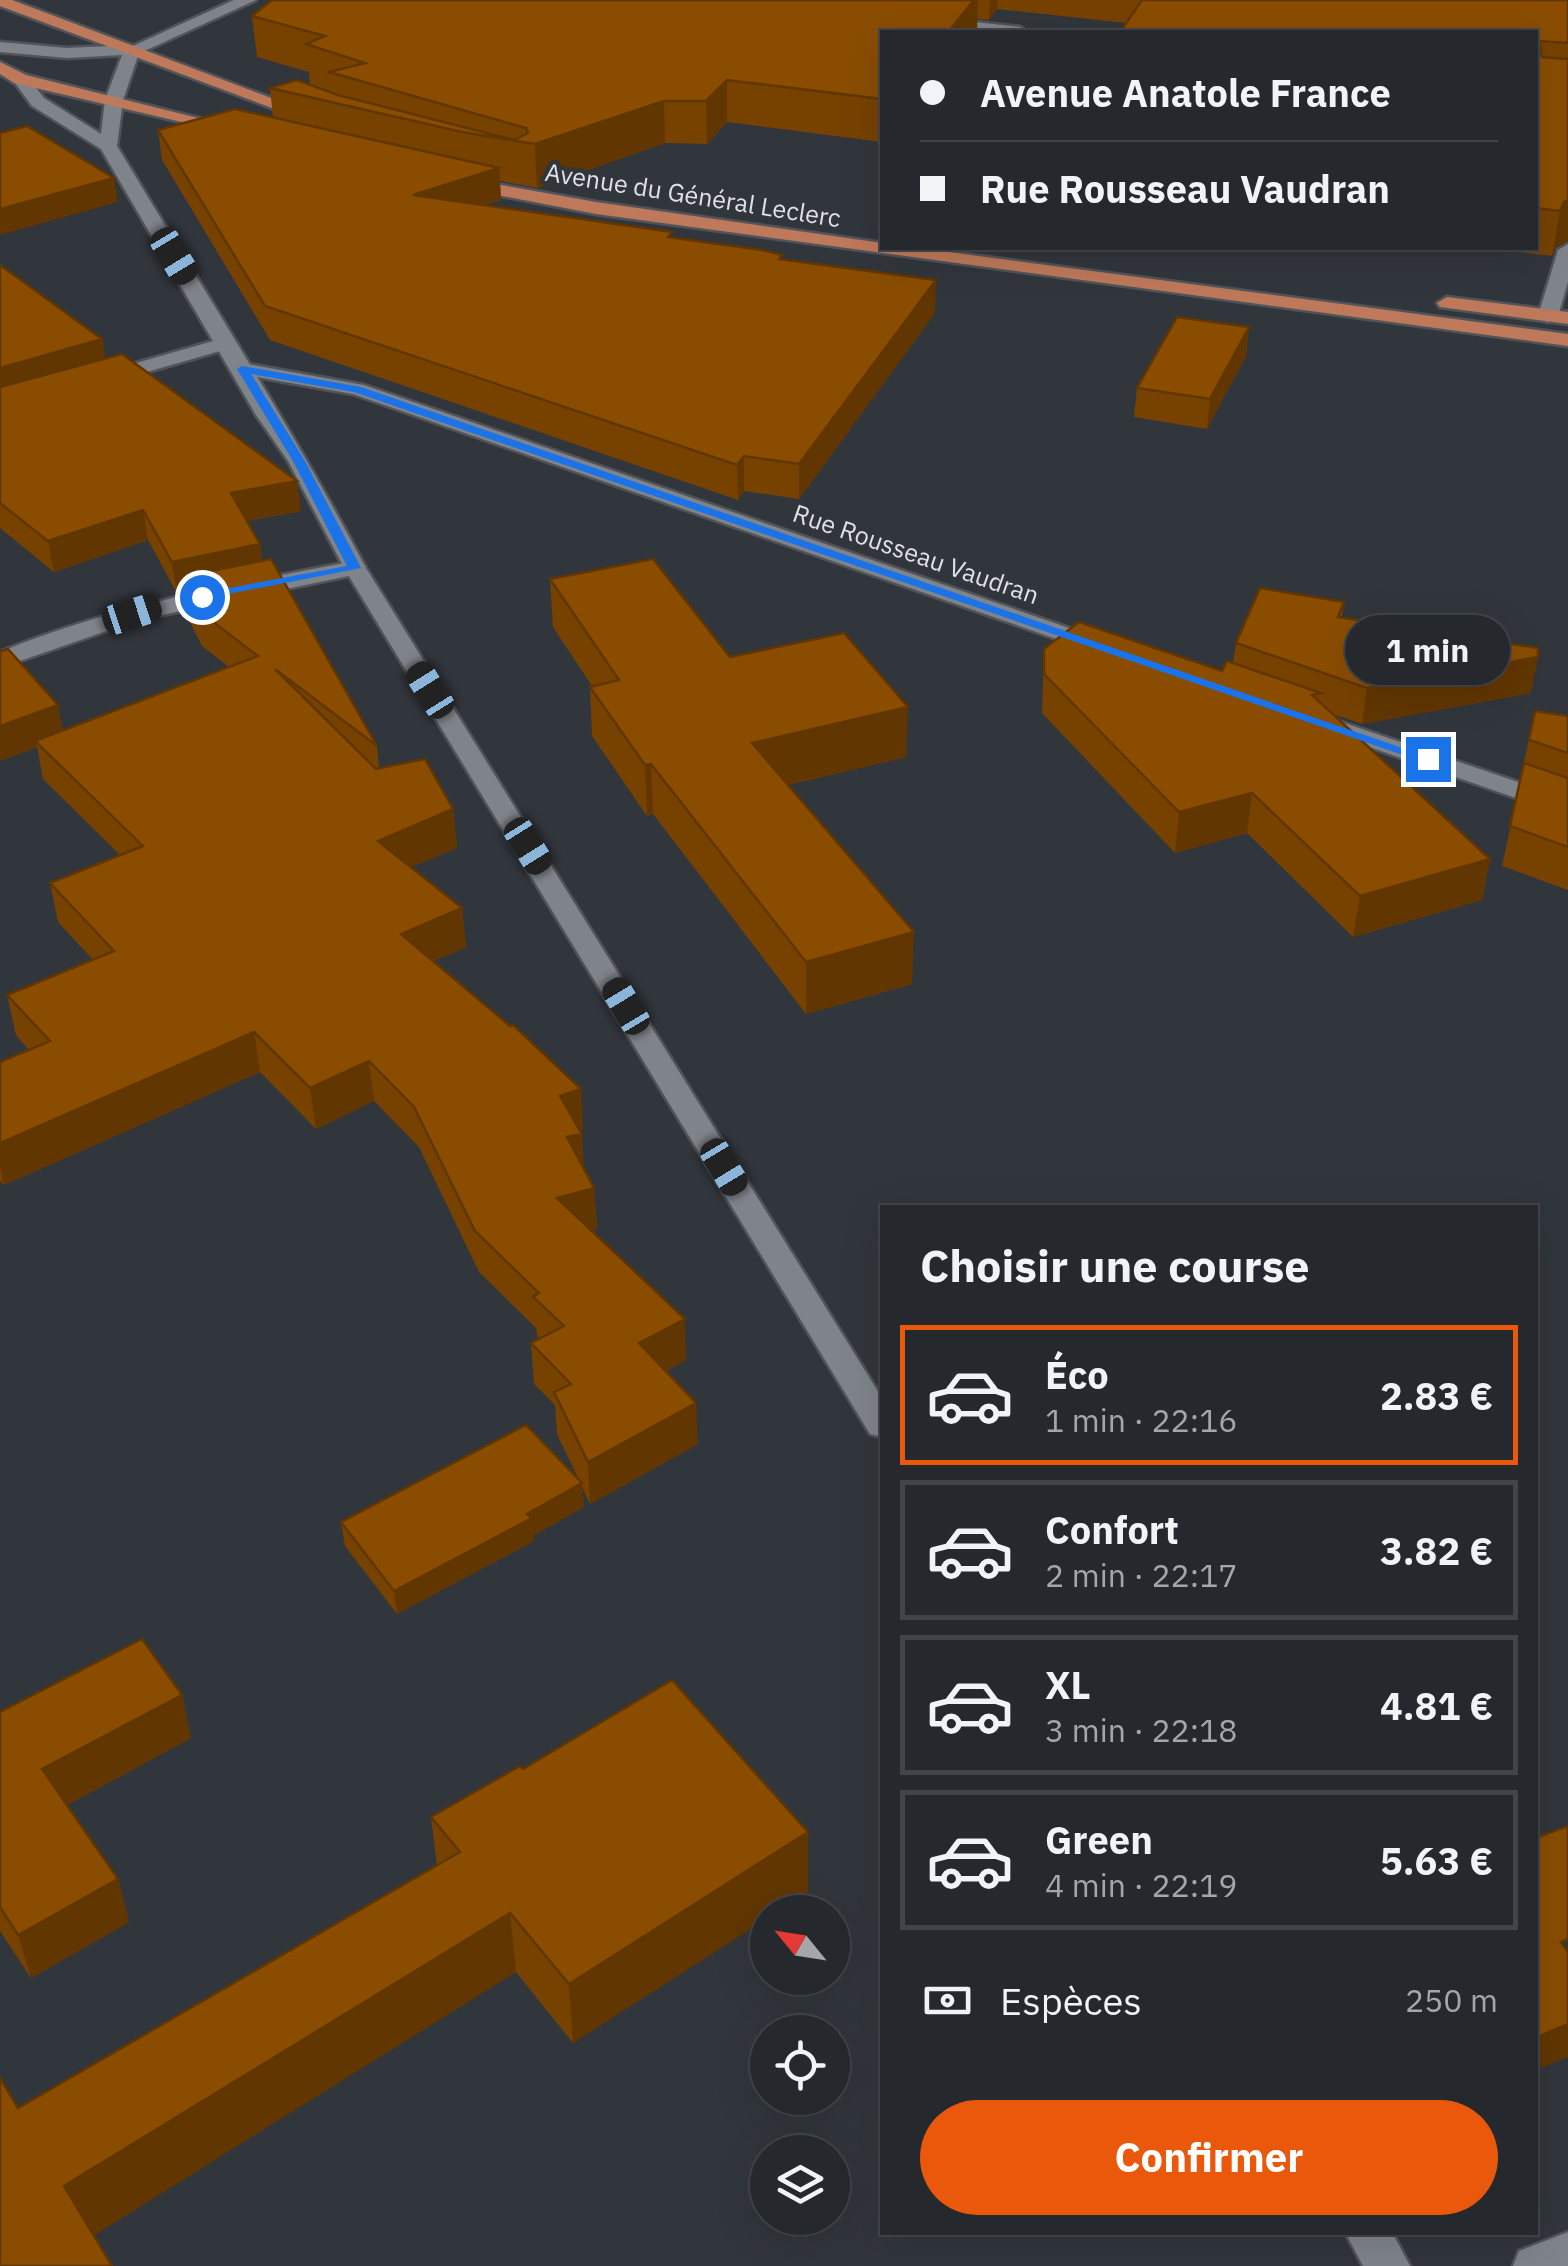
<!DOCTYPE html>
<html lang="fr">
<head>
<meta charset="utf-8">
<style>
	:root { --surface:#25282d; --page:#2d3035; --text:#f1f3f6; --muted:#a3a6aa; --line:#424449; --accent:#ea580c }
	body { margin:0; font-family:"IBM Plex Sans",sans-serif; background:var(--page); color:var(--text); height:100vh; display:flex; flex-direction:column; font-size:38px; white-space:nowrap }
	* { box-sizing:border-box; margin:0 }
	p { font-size:32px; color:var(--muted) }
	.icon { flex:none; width:55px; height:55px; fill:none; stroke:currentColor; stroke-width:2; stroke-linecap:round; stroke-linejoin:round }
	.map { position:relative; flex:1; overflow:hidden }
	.sheet { position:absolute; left:880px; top:1205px; width:658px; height:1030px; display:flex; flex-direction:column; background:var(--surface); border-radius:0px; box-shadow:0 10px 40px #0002,0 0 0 2px var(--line) }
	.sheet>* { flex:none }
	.guide { position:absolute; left:880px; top:30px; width:658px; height:220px; border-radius:0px; box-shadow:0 10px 40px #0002,0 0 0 2px var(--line); display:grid; align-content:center; height:220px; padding:0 40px; background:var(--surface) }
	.needle { width:65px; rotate:300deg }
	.controls { position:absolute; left:750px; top:1895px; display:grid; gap:20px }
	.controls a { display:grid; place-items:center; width:100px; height:100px; border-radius:50%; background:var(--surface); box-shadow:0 10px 40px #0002,0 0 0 2px var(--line); font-size:50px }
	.end { position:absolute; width:45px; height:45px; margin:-22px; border:12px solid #1a73e8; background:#fff; box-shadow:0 0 0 5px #fff }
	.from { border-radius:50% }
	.bubble { position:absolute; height:70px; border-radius:35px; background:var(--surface); box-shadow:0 10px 40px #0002,0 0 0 2px var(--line); font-size:32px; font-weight:700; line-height:70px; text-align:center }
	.car { position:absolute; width:30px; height:60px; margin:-30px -15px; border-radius:12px; box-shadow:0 0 8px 2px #0007; background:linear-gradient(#222 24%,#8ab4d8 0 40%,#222 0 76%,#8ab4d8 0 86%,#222 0) }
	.guide b { display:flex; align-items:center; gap:35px; height:95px; font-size:38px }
	.guide b+b { border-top:2px solid var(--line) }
	.guide i { width:25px; height:25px; background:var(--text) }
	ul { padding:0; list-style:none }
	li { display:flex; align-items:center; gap:30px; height:140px; margin:0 20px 15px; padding:0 20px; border:5px solid var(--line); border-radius:0px }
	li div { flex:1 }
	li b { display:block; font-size:38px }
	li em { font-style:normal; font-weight:700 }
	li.on { border-color:var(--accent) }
	li>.icon { width:90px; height:90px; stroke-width:1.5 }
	h2 { padding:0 40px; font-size:45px; line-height:120px }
	.pay { display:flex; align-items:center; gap:25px; height:110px; padding:0 40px; font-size:38px }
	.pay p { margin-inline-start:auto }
	.primary-button { display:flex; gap:20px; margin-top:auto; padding:20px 40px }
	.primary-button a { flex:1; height:115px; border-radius:60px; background:var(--accent); color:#fff; font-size:40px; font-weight:700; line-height:115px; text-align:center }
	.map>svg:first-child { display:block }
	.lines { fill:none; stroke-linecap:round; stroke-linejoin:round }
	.pedestrian-casing { stroke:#505459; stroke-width:5 }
	.minor-casing { stroke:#505459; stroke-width:5 }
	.secondary-casing { stroke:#505459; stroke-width:5 }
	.primary-casing { stroke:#505459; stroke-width:5 }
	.pedestrian { fill:#7f848b; fill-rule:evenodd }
	.minor { fill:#7f848b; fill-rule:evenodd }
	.secondary { fill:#7f848b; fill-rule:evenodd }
	.primary { fill:#be785a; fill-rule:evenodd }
	.wall { fill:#774200 }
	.shaded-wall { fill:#613600 }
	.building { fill:#8a4d00; stroke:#613600; stroke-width:2.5 }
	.route { fill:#1a73e8 }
	.labels { text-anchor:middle; stroke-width:9; stroke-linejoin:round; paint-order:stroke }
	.far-street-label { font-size:25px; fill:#dee1e5; stroke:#31363c }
</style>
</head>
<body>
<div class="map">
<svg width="1568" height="2266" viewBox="0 0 1568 2266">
	<rect width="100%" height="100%" fill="#31363c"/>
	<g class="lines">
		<defs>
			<path id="pedestrian" d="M1568,244V282L1558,316L1548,322L1541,320L1538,316L1558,250Z"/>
			<g id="minor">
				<path d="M234,0H256L138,54L124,50Z"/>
				<path d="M938,18L1020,27L1028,32H980L932,26V20Z"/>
				<path d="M227,337L237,343L234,347L105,384L95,378L98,374Z"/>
				<path d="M242,363L364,385L1107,641L1111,646L1099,653L1091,651L353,394L235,373L232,369L235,365Z"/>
				<path d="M355,561L363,563L366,568L363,573L138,620L0,668V652C114,605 234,584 355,561Z"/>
				<path d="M1318,714L1568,799V816L1309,726L1306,721L1309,716Z"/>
				<path d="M1568,2232V2266H1513L1519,2251Z"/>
			</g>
			<g id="secondary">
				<path d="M0,42L67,48L132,45L140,50L123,100L117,146C201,286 290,424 366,568L882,1398V1437L870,1434L344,568L288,461L256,415L101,149L32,106L12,79L26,75L44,98L101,134L105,100L122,55L67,58L0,52Z"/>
				<path d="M1345,2232H1392L1410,2266H1363Z"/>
			</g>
			<g id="primary">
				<path d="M0,0H12L316,115L301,119L0,6Z"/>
				<path d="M0,62L26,75L242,129L233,134L14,83L0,74Z"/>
				<path d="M462,178L596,202L882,243V248H918L1568,334V346L596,214L456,187L453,183Z"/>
				<path d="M1447,297L1568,312V324L1440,307L1437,303Z"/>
			</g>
		</defs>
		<use href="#pedestrian" class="pedestrian-casing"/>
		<use href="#minor" class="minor-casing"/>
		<use href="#secondary" class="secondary-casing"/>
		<use href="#primary" class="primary-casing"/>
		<use href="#pedestrian" class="pedestrian"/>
		<use href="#minor" class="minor"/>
		<use href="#secondary" class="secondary"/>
		<use href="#primary" class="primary"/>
	</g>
	<g class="wall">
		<path d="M272,0H1568V241L1556,247L1552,256L1488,248H1535V32L1126,23L997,9L989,20L977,19V32H882V142L727,122L707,144L665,143L537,188L500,181L501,200L483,205L672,237L782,259L935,313L799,499L744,491L738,500L270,340L162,160L158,130L273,118L270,88L310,85L309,72L257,57L252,16Z"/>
		<path d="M0,265L102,339L105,358L301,511L247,521L262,561L377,746L379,768L453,809L457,848L411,867L462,908L466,947L434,961L583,1129L580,1130L584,1169L594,1188L597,1229L591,1230L686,1360L666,1371L698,1444L590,1504L582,1487L584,1507L534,1535V1541L397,1614L345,1546L341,1522L579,1480L557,1434L555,1405L534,1384L531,1343L538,1339L536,1328L479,1272L419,1147L374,1101L316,1129L260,1072L4,1185L0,1181V1062L29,1050L16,1035L7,995L93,960L58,922L50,883L120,855L43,779L37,747L0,761V651L63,730L229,667L202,646L186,614L183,592L177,593L148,540L54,572L0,528Z"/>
		<path d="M1249,327L1246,356L1207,429L1134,417L1137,388Z"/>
		<path d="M550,579L730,657L906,757L788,785L912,984L806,1014L653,814L647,816L592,736L590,687L592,686L553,627Z"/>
		<path d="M1344,602L1342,617L1531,693L1362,724L1333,714L1490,859L1482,900L1353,937L1247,833L1175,853L1042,713L1044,649L1222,671L1233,663L1236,643Z"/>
		<path d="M1535,711L1568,716V890L1502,866Z"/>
		<path d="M182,1695L191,1738L67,1805L118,1879L129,1922L31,1978L0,1931V1712Z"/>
		<path d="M523,1769L808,1832V1892L776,1912H768L573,2043L516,1972L18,2108L437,1865L431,1817Z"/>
	</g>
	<g class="shaded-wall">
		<path d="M974,0H978L977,32H948Z"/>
		<path d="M990,0H998L997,9L989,20Z"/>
		<path d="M727,80V122L707,144L706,101Z"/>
		<path d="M664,101L665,143L537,188L535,144Z"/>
		<path d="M499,168L501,200L416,227L413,195Z"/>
		<path d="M114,178L118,202L0,235V209Z"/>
		<path d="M1568,200V241L1556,247L1552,256L1560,211L1564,202Z"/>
		<path d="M936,280L935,313L799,499V464Z"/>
		<path d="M1249,327L1246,356L1207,429L1210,399Z"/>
		<path d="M102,339L107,368L0,399V368Z"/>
		<path d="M744,456V491L738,500L737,465Z"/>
		<path d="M297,481L301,511L235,523L231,493Z"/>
		<path d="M143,510L148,540L54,572L48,541Z"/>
		<path d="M260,544L264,575L181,577L183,592L177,593L172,562Z"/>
		<path d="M1538,657L1531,693L1362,724L1367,688Z"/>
		<path d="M58,705L64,737L35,741L37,747L0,761V726Z"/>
		<path d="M908,707L906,757L752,793V743Z"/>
		<path d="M651,764L653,814L647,816L645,765Z"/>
		<path d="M1252,793L1247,833L1175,853L1179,812Z"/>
		<path d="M453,809L457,848L382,879L378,841Z"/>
		<path d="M1490,859L1482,900L1353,937L1360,896Z"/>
		<path d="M462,908L466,947L406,973L401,934Z"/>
		<path d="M914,932L912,984L806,1014V962Z"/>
		<path d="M254,1032L260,1072L4,1185L0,1167V1143Z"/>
		<path d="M369,1061L374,1101L316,1129L310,1088Z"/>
		<path d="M581,1089L583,1129L562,1137L560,1096Z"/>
		<path d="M582,1134L584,1174L567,1137Z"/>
		<path d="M594,1188L597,1229L559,1239L557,1198Z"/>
		<path d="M685,1319L686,1360L641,1384L639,1343Z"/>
		<path d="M696,1403L698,1444L590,1504L588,1462Z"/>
		<path d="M582,1483L584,1507L534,1535V1541L397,1614L394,1591Z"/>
		<path d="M182,1695L191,1738L53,1812L42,1769Z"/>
		<path d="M808,1832V1892L776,1912H768V1918L573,2043L569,1984Z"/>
		<path d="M118,1879L129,1922L31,1978L18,1935Z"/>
		<path d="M510,1913L516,1972L82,2243L64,2186Z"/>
		<path d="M1568,2024V2057L1535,2070V2038Z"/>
	</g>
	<g class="building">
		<path d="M272,0H974L948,32H882V99L727,80L706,101H664L535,144L462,132L270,88L297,80L338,95L514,140L528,133L526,128L329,72L365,63L306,44L325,36L252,16Z"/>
		<path d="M1142,0H1568V43L1539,41L1542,57L1568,59V200L1564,202L1560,211L1535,208V32H1120Z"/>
		<path d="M235,109L499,168L413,195L672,232L668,237L762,250L782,255L779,259L936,280L799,464L744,456L737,465L265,306L158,130Z"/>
		<path d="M27,126L114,178L0,209V133Z"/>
		<path d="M0,265L102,339L0,368Z"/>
		<path d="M1177,317L1249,327L1210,399L1137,388Z"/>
		<path d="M122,354L297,481L231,493L260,544L172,562L143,510L48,541L0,503V387Z"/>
		<path d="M271,559L377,746L275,669L376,769L425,759L453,809L378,841L462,908L401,934L510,1026L513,1025L581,1089L560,1096L582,1134L567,1137L594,1188L557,1198L685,1319L639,1343L696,1403L588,1462L554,1392L571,1384L531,1343L564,1326L533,1297L539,1293L475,1231L414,1107L369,1061L310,1088L254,1032L0,1143V1062L50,1041L7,995L114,951L50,883L143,846L35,741L258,656L196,609L181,577Z"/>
		<path d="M653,559L730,657L844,633L908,707L752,743L914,932L806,962L651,764L645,765L590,687L619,680L550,579Z"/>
		<path d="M1260,588L1344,602L1338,617L1538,648V657L1367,688L1236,643Z"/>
		<path d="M1079,622L1222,671L1227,661L1321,693L1312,695L1490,859L1360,896L1252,793L1179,812L1044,674V649Z"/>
		<path d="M8,649L58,705L0,726V651Z"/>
		<path d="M1535,711L1568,716V753L1529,740Z"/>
		<path d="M1524,763L1568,778V847L1510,826Z"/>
		<path d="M526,1425L582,1483L527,1514L532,1518L394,1591L341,1522Z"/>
		<path d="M142,1639L182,1695L42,1769L118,1879L18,1935L0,1907V1712Z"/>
		<path d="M672,1680L808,1832L569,1984L510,1913L64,2186L112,2266H0V2078L18,2108L460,1852L431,1817L520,1766L523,1769Z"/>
		<path d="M1568,1826V1939L1561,1942L1568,1952V2024L1535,2038V1838Z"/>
	</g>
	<path class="route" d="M242,366L361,387L1434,759L1423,762L354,392L251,374L305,461L361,568L197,600L195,597L202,593L347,566L293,461L237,369Z"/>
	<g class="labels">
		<g class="far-street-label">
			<text transform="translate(693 195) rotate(9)" y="9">Avenue du Général Leclerc</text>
			<text transform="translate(916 554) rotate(19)" y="9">Rue Rousseau Vaudran</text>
		</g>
	</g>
</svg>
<div class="controls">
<a><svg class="needle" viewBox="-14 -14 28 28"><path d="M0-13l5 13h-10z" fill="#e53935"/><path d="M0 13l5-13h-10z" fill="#a3a6aa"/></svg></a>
<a><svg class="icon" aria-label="locate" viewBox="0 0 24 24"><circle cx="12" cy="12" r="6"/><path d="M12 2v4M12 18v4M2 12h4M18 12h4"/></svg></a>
<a><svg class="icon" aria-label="layers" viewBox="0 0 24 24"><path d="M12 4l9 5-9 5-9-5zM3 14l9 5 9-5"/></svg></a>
</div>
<i class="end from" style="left:202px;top:597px"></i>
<i class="end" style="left:1428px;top:759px"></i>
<div class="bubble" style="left:1345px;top:615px;width:165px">1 min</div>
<i class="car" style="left:174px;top:256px;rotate:149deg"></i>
<i class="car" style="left:132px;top:614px;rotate:72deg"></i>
<i class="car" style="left:430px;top:690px;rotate:328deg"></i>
<i class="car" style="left:528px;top:846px;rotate:148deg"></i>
<i class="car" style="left:626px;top:1006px;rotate:329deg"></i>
<i class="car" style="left:724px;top:1167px;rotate:149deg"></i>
<div class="guide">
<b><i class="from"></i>Avenue Anatole France</b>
<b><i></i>Rue Rousseau Vaudran</b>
</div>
<section class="sheet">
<h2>Choisir une course</h2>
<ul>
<li class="on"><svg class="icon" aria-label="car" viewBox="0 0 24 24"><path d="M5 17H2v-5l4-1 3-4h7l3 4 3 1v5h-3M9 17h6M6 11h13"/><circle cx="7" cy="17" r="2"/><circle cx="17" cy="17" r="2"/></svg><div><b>Éco</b><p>1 min · 22:16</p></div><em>2.83 €</em></li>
<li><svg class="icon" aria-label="car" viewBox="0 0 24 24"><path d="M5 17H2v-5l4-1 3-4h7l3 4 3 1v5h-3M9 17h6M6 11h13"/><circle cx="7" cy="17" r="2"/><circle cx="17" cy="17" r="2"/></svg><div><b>Confort</b><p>2 min · 22:17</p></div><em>3.82 €</em></li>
<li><svg class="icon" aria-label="car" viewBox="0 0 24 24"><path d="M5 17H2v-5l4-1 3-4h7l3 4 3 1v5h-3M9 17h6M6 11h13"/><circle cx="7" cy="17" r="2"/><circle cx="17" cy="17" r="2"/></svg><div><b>XL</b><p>3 min · 22:18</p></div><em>4.81 €</em></li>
<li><svg class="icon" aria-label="car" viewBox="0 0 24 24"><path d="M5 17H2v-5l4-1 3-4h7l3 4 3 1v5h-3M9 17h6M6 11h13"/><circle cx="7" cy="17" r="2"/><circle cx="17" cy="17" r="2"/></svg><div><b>Green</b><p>4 min · 22:19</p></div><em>5.63 €</em></li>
</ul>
<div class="pay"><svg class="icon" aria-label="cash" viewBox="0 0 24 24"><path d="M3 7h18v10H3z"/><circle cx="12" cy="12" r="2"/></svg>Espèces<p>250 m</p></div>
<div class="primary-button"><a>Confirmer</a></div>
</section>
</div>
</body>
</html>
